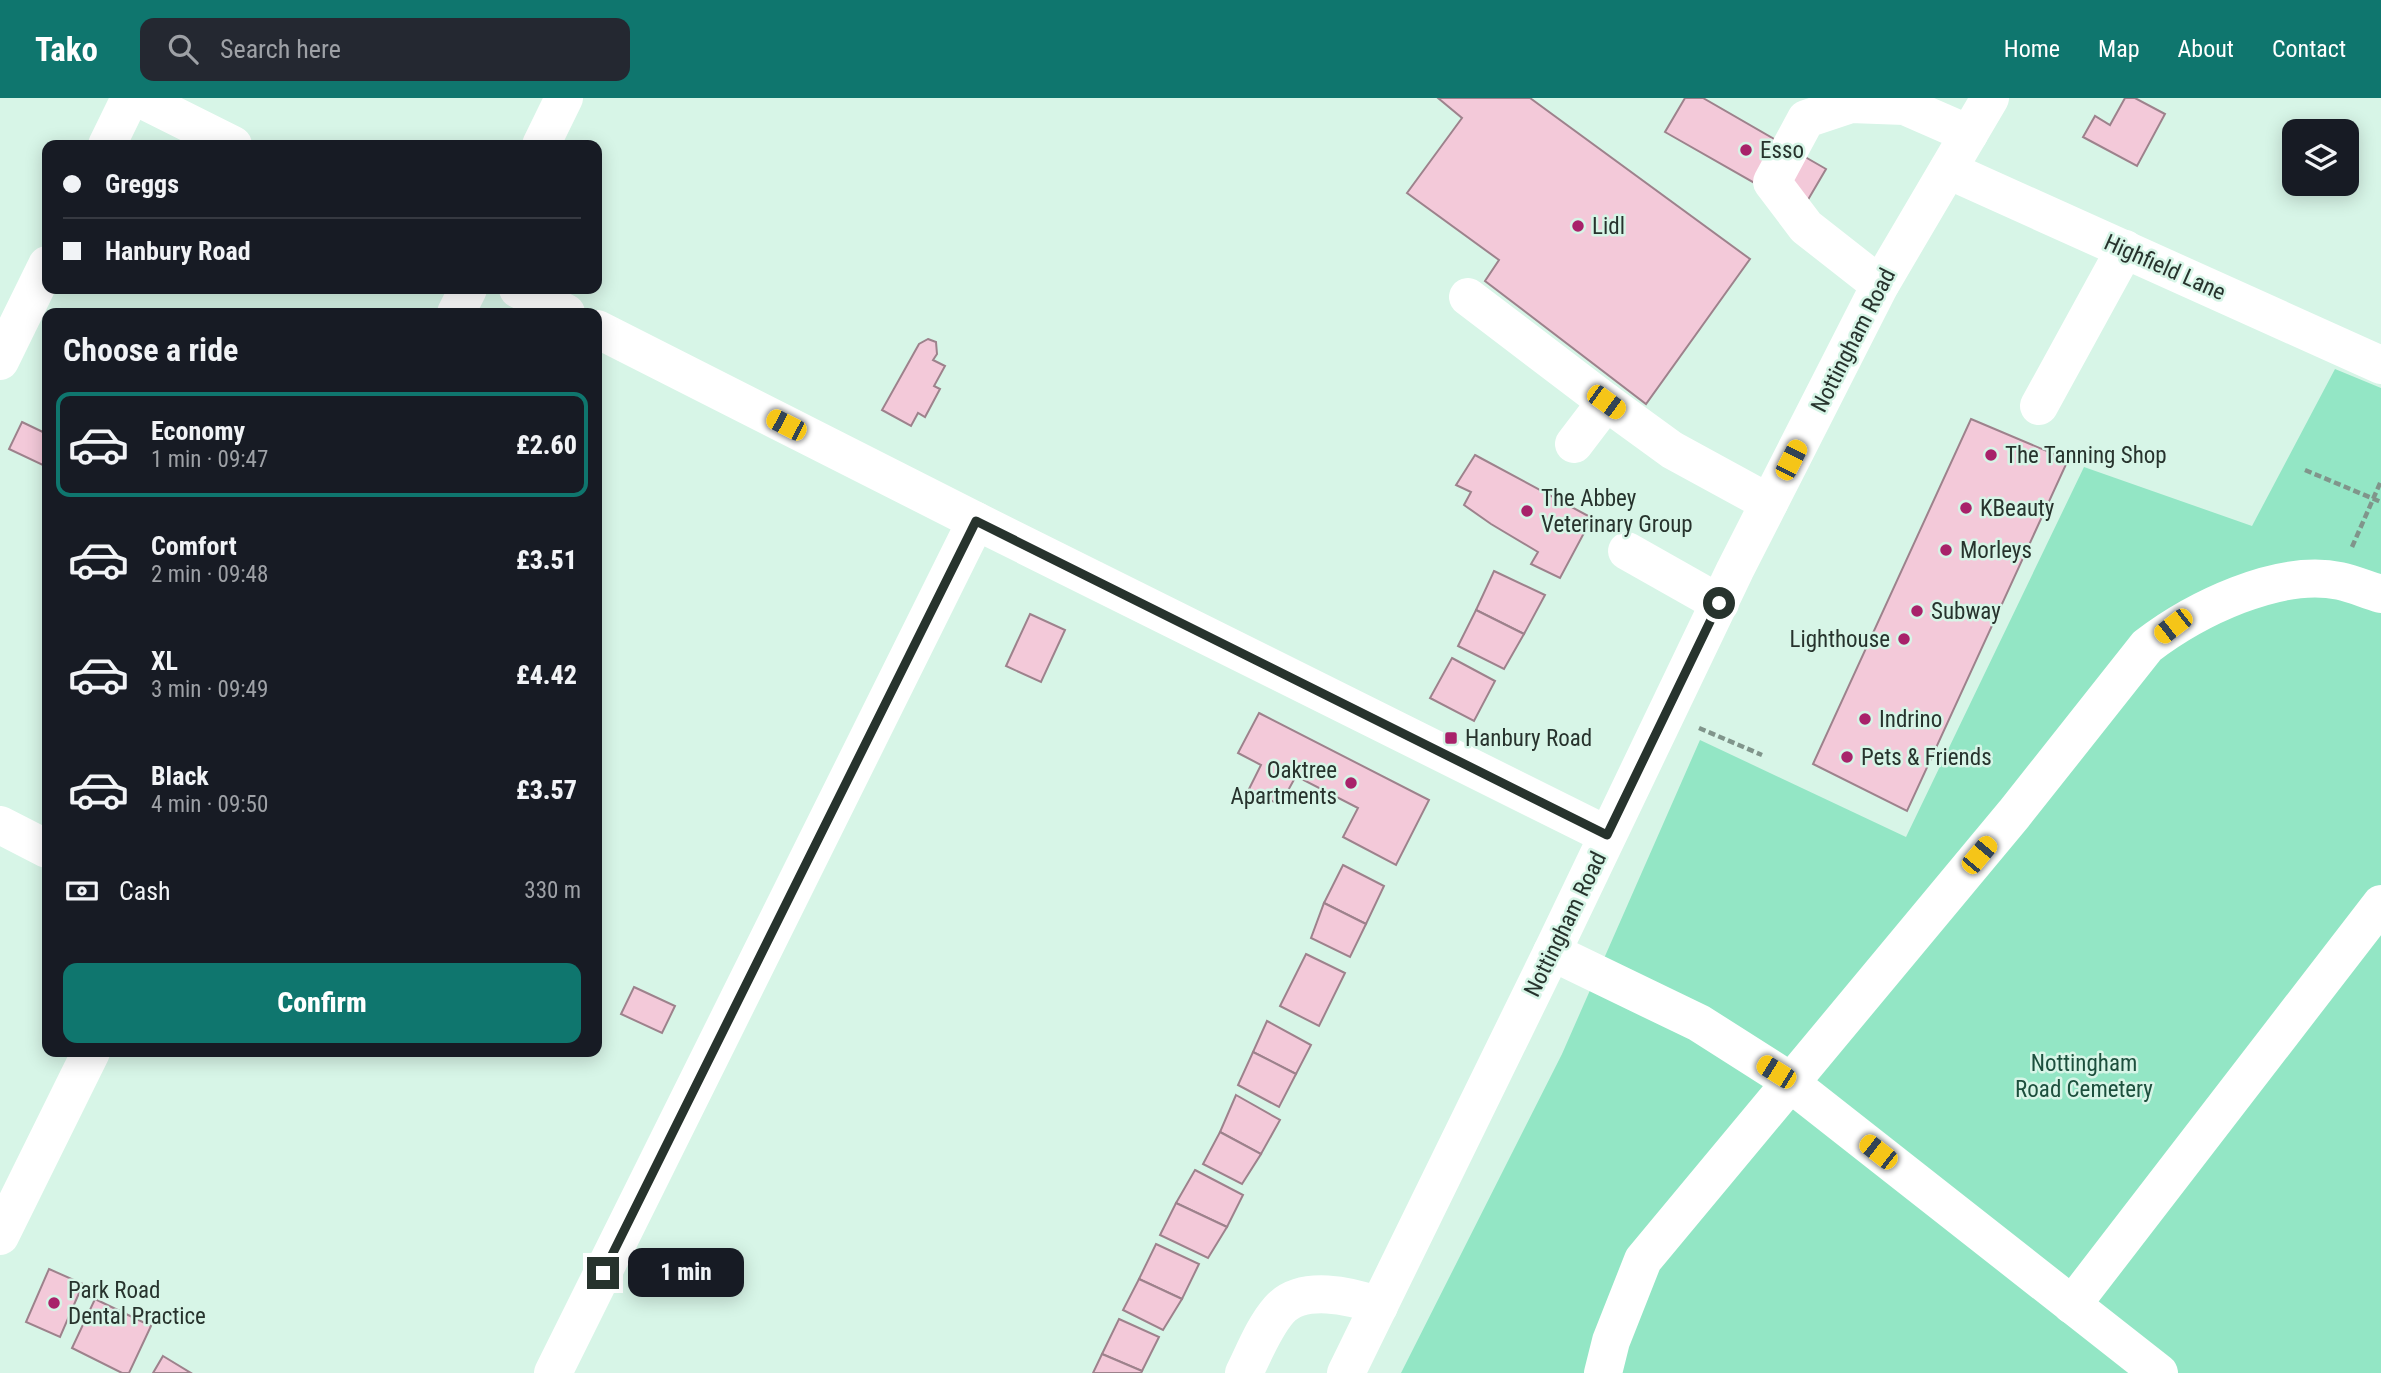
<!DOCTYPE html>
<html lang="en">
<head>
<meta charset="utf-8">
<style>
	:root { --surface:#171b24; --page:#242831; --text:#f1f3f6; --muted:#9ea1a6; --line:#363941; --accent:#0f766e }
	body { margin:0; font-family:"Roboto Condensed",sans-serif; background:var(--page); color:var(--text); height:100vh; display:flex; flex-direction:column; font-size:26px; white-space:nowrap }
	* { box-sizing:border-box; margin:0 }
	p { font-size:23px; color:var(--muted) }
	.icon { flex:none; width:38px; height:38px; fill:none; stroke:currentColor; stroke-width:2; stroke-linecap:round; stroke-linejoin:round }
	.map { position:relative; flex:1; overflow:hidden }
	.side { position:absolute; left:42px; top:210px; width:560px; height:749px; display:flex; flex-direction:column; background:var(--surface); border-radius:14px; box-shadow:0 4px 18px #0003 }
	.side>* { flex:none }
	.hud { position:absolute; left:42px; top:42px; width:560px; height:154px; border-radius:14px; box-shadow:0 4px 18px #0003; display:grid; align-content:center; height:154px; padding:0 21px; background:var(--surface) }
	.buttons { position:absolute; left:2282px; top:21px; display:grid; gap:14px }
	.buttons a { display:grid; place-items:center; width:77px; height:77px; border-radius:14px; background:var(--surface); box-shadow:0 4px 18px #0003; font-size:35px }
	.end { position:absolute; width:32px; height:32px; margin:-16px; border:9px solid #27332d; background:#fff; box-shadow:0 0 0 4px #fff }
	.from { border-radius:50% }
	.bubble { position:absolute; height:49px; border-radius:14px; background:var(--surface); box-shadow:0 4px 18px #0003; font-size:23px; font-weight:800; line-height:49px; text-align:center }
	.car { position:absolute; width:21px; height:42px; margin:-21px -10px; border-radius:9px; box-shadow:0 0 5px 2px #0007; background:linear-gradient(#f5c518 24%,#345 0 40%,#f5c518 0 76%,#345 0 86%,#f5c518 0) }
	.hud b { display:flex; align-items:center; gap:24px; height:66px; font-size:26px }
	.hud b+b { border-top:2px solid var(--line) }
	.hud i { width:18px; height:18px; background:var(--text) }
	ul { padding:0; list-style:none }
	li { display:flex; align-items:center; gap:21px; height:105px; margin:0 14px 10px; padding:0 7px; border:4px solid transparent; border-radius:14px }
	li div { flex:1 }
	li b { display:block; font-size:26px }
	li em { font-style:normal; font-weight:800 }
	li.active { border-color:var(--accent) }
	li>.icon { width:63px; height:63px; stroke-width:1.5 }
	h2 { padding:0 21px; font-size:32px; line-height:84px }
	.pay { display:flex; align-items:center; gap:18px; height:77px; padding:0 21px; font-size:26px }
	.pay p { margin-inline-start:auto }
	.action { display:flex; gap:14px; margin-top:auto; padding:14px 21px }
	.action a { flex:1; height:80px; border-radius:14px; background:var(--accent); color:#fff; font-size:28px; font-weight:800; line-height:80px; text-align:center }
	header { display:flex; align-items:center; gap:42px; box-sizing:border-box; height:98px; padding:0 35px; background:var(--accent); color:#fff }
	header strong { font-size:33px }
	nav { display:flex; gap:38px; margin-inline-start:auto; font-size:24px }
	.search { width:490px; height:63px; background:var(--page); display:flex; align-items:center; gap:18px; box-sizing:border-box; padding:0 24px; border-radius:14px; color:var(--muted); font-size:26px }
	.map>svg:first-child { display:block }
	.green { fill:#93e6c5 }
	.building { fill:#f3c9d9; stroke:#9d828c; stroke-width:2 }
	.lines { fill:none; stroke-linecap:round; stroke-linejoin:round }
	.path { stroke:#80958b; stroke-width:4.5; stroke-dasharray:7 3.5; stroke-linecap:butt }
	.minor { stroke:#fff; stroke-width:38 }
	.route { stroke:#27332d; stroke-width:9 }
	.poi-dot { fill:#a8226a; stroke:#d7f5e7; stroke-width:2.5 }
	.labels { text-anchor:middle; stroke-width:5; stroke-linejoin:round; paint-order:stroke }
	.poi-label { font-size:23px; fill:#27332d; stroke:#d7f5e7; text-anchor:start }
	.street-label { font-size:23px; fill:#27332d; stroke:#d7f5e7 }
	.park-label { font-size:23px; fill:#1c4f3d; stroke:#d7f5e7 }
</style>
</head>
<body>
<header>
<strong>Tako</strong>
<div class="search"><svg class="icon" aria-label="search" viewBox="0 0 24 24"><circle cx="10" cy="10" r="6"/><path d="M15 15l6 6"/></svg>Search here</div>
<nav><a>Home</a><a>Map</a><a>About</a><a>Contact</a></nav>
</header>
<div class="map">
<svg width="2381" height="1275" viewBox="0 0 2381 1275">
	<rect width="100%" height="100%" fill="#d7f5e7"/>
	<path class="green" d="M2335,271L2381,290V1275H1401L1562,956L1700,642L1906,739L2084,369L2252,428Z"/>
	<g class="building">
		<path d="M1438,0H1530L1750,161L1646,306L1485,183L1499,162L1407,95L1462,20Z"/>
		<path d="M1685,0H1703L1826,71L1802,112L1665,34Z"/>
		<path d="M2125,0H2135L2165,16L2137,68L2083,39L2095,18L2110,27Z"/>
		<path d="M928,241L936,244L937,256L933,262L945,268L934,288L940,291L925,319L918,315L911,328L882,312L919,246Z"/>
		<path d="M1971,321L2068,362L1907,713L1813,666Z"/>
		<path d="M22,324L47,336V369L9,351Z"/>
		<path d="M1475,357L1592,420L1560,480L1531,466L1538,454L1491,426L1464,407L1471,394L1456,387Z"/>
		<path d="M1494,473L1545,497L1524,536L1476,512Z"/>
		<path d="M1476,512L1524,536L1504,571L1458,548Z"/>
		<path d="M1030,516L1065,532L1041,584L1006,568Z"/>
		<path d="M1452,560L1495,583L1474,623L1430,600Z"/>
		<path d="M1259,615L1429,702L1396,767L1343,739L1358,710L1296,678L1280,707L1249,691L1261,667L1238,655Z"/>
		<path d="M1343,767L1384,788L1366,826L1324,805Z"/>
		<path d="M1324,805L1366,826L1350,859L1311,840Z"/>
		<path d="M1306,856L1345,875L1319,928L1280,908Z"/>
		<path d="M634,889L675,908L662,935L621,916Z"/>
		<path d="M1267,923L1311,947L1296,976L1253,954Z"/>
		<path d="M1253,954L1296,976L1279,1009L1238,987Z"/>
		<path d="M1236,997L1280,1022L1261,1056L1220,1034Z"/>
		<path d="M1220,1034L1261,1056L1242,1086L1203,1066Z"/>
		<path d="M1195,1072L1243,1097L1227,1129L1176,1105Z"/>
		<path d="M1176,1105L1227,1129L1208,1160L1160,1137Z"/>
		<path d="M1156,1146L1199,1166L1182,1201L1139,1181Z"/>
		<path d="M49,1171L83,1186L60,1239L26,1224Z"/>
		<path d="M1139,1181L1182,1201L1163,1232L1123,1212Z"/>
		<path d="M95,1201L151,1228L129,1275H122L72,1250Z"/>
		<path d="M1119,1221L1159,1239L1142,1273L1102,1256Z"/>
		<path d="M1102,1256L1142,1273L1141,1275H1093Z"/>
		<path d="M163,1258L191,1275H153Z"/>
	</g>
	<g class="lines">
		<g class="path">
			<path d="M2305,372L2381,404"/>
			<path d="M2352,449L2381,383"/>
			<path d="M1699,630L1762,657"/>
		</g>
		<g class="minor">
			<path d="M139,0L233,47"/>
			<path d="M107,47L130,0"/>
			<path d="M541,47L564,0"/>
			<path d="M1948,72L2381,267"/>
			<path d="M1880,187L1806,129L1772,84L1806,21L1851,6L1905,8L1969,36"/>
			<path d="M518,191L566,215"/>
			<path d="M1468,199L1606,304"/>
			<path d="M456,215L468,191"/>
			<path d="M597,231L976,423L1607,737"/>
			<path d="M0,263L47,167"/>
			<path d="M2039,308L2125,151"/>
			<path d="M1574,346L1606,304L1672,352L1769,405"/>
			<path d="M1627,453L1719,505"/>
			<path d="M0,727L47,751"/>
			<path d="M1552,854L1699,925L1776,974L2159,1275"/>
			<path d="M0,1138L91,954"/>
			<path d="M2072,1207L2381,806"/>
			<path d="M553,1275L976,423"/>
			<path d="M1244,1275C1254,1255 1264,1229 1279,1212C1302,1186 1351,1198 1379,1208"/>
			<path d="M1346,1275L1552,854L1735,472L1880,187L1990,0"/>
			<path d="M1603,1275L1611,1243L1643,1162L2014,716L2147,548C2194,512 2278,470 2340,483C2354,486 2367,492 2381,496"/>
		</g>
	</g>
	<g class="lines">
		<path class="route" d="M603,1175L976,423L1607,737L1719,505"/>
	</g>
	<g class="poi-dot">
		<circle cx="1746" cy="52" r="7"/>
		<circle cx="1578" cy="128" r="7"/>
		<circle cx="1991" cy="357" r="7"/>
		<circle cx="1966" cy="410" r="7"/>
		<circle cx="1527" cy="413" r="7"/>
		<circle cx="1946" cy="452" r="7"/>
		<circle cx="1917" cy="513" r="7"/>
		<circle cx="1904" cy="541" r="7"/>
		<circle cx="1865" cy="621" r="7"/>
		<rect x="1444" y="633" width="14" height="14" rx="3.5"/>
		<circle cx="1847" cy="659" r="7"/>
		<circle cx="1351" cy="685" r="7"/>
		<circle cx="54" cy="1205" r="7"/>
	</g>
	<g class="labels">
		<g class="poi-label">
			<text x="1760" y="60">Esso</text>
			<text x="1592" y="136">Lidl</text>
			<text x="2005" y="365">The Tanning Shop</text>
			<text x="1541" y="408">The Abbey<tspan x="1541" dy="26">Veterinary Group</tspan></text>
			<text x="1980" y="418">KBeauty</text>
			<text x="1960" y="460">Morleys</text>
			<text x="1931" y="521">Subway</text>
			<text x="1890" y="549" text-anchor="end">Lighthouse</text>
			<text x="1879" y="629">Indrino</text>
			<text x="1465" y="648">Hanbury Road</text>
			<text x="1861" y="667">Pets &amp; Friends</text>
			<text x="1337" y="680" text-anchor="end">Oaktree<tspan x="1337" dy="26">Apartments</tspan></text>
			<text x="68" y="1200">Park Road<tspan x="68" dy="26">Dental Practice</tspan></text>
		</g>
		<g class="street-label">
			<text transform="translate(2165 169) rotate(24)" y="8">Highfield Lane</text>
			<text transform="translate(1853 242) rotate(-63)" y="8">Nottingham Road</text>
			<text transform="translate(1565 826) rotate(-64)" y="8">Nottingham Road</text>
		</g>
		<g class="park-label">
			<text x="2084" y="973">Nottingham<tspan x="2084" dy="26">Road Cemetery</tspan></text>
		</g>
	</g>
</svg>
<div class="buttons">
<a><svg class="icon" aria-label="layers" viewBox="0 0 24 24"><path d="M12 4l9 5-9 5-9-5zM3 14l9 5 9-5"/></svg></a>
</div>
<i class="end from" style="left:1719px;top:505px"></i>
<i class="end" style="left:603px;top:1175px"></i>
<div class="bubble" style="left:628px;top:1150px;width:116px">1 min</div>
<i class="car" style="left:1606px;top:304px;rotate:126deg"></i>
<i class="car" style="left:786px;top:327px;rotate:297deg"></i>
<i class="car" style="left:1791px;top:362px;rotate:27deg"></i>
<i class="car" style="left:2173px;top:528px;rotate:232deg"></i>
<i class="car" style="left:1979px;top:757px;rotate:40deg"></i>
<i class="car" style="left:1776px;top:974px;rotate:302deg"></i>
<i class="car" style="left:1878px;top:1054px;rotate:308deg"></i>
<div class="hud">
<b><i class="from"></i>Greggs</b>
<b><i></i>Hanbury Road</b>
</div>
<section class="side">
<h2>Choose a ride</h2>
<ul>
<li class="active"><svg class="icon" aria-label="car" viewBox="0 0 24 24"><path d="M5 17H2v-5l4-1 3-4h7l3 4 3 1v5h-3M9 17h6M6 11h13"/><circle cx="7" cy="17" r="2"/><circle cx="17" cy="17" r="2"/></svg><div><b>Economy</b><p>1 min · 09:47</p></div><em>£2.60</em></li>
<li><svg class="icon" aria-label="car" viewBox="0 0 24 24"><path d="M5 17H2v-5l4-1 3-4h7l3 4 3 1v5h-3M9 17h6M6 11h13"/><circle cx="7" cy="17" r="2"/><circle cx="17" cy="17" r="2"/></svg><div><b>Comfort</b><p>2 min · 09:48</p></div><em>£3.51</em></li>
<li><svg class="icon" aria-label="car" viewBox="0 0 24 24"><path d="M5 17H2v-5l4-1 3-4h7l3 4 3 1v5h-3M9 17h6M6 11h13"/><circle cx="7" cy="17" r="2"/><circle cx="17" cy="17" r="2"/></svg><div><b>XL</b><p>3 min · 09:49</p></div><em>£4.42</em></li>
<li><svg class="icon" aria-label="car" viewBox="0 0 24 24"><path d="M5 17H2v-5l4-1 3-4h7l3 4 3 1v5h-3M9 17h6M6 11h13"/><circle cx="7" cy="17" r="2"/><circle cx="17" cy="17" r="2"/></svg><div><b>Black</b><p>4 min · 09:50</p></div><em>£3.57</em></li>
</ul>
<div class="pay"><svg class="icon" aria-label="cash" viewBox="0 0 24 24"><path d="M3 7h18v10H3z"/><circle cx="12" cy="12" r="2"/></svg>Cash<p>330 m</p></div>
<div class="action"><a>Confirm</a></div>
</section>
</div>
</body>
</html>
